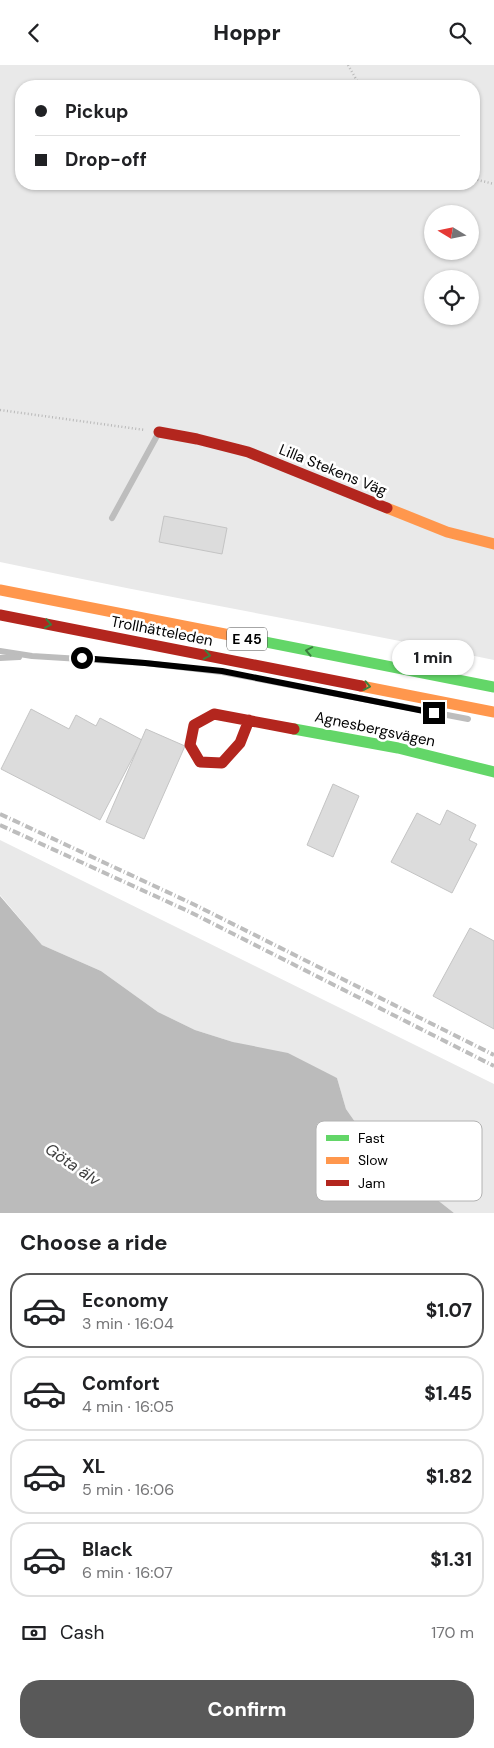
<!DOCTYPE html>
<html lang="en">
<head>
<meta charset="utf-8">
<style>
	:root { --surface:#fff; --page:#f6f6f6; --text:#202124; --muted:#757577; --line:#e0e0e0; --accent:#595959 }
	body { margin:0; font-family:"DM Sans",sans-serif; background:var(--page); color:var(--text); height:100vh; display:flex; flex-direction:column; font-size:19px; white-space:nowrap }
	* { box-sizing:border-box; margin:0 }
	p { font-size:16px; color:var(--muted) }
	.icon { flex:none; width:28px; height:28px; fill:none; stroke:currentColor; stroke-width:2; stroke-linecap:round; stroke-linejoin:round }
	.map { position:relative; height:1148px; overflow:hidden }
	.side { display:flex; flex-direction:column; background:var(--surface); flex:1 }
	.side>* { flex:none }
	.guide { position:absolute; left:15px; top:15px; width:465px; height:110px; border-radius:20px; box-shadow:0 1px 4px #0004; display:grid; align-content:center; height:110px; padding:0 20px; background:var(--surface) }
	.needle { width:32px; rotate:280deg }
	.fabs { position:absolute; left:424px; top:140px; display:grid; gap:10px }
	.fabs a { display:grid; place-items:center; width:55px; height:55px; border-radius:50%; background:var(--surface); box-shadow:0 1px 4px #0004; font-size:25px }
	.end { position:absolute; width:22px; height:22px; margin:-11px; border:6px solid #000; background:#fff; box-shadow:0 0 0 2px #fff }
	.from { border-radius:50% }
	.bubble { position:absolute; height:35px; border-radius:18px; background:var(--surface); box-shadow:0 1px 4px #0004; font-size:16px; font-weight:800; line-height:35px; text-align:center }
	.guide b { display:flex; align-items:center; gap:18px; height:48px; font-size:19px }
	.guide b+b { border-top:1px solid var(--line) }
	.guide i { width:12px; height:12px; background:var(--text) }
	ul { padding:0; list-style:none }
	li { display:flex; align-items:center; gap:15px; height:75px; margin:0 10px 8px; padding:0 10px; border:2px solid var(--line); border-radius:20px }
	li div { flex:1 }
	li b { display:block; font-size:19px }
	li em { font-style:normal; font-weight:800 }
	li.on { border-color:var(--accent) }
	li>.icon { width:45px; height:45px; stroke-width:1.5 }
	h2 { padding:0 20px; font-size:22px; line-height:60px }
	.pay { display:flex; align-items:center; gap:12px; height:55px; padding:0 20px; font-size:19px }
	.pay p { margin-inline-start:auto }
	.primary-button { display:flex; gap:10px; margin-top:auto; padding:10px 20px }
	.primary-button a { flex:1; height:58px; border-radius:20px; background:var(--accent); color:#fff; font-size:20px; font-weight:800; line-height:58px; text-align:center }
	header { display:flex; justify-content:space-between; align-items:center; height:65px; padding:0 20px; background:var(--surface); font-size:22px; font-weight:800 }
	.map>svg:first-child { display:block }
	.green { fill:#e9e9e9; fill-rule:evenodd }
	.water { fill:#bbb }
	.building { fill:#dcdcdc; stroke:#c4c4c4 }
	.lines { fill:none; stroke-linecap:round; stroke-linejoin:round }
	.path { stroke:#b8b8b8; stroke-width:2.5; stroke-dasharray:1 2.5; stroke-linecap:butt }
	.lane { stroke:#bdbdbd; stroke-width:6 }
	.fast { stroke:#63d668; stroke-width:11 }
	.slow { stroke:#ff974d; stroke-width:11 }
	.jam { stroke:#b3261e; stroke-width:11 }
	.rail { stroke:#bdbdbd; stroke-width:4; stroke-dasharray:8 2.5 1 2.5; stroke-linecap:butt }
	.oneway { stroke:#3b803e }
	.route { stroke:#000; stroke-width:6 }
	.labels { text-anchor:middle; stroke-width:5; stroke-linejoin:round; paint-order:stroke }
	.shield { fill:#fff; stroke:#4c4c4c; stroke-width:1 }
	.shield-label { font-size:14px; font-weight:bold; fill:#000 }
	.street-label { font-size:15px; fill:#000; stroke:#fff }
	.water-label { font-size:16px; font-style:italic; fill:#3f3f3f; stroke:#fff }
	.key { fill:#fff; stroke:#b2b2b2; stroke-width:1 }
	.key-label { font-size:14px; fill:#000 }
</style>
</head>
<body>
<header><svg class="icon" aria-label="back" viewBox="0 0 24 24"><path d="M15 5l-7 7 7 7"/></svg>Hoppr<svg class="icon" aria-label="search" viewBox="0 0 24 24"><circle cx="10" cy="10" r="6"/><path d="M15 15l6 6"/></svg></header>
<div class="map">
<svg width="494" height="1148" viewBox="0 0 494 1148">
	<rect width="100%" height="100%" fill="#fff"/>
	<g class="green">
		<path d="M0,0H494V595C330,561 164,532 0,497ZM21,21H474V119H21ZM432,149H470V186H432ZM432,214H470V251H432Z"/>
		<path d="M0,775L494,1019V1148H454L402,1107L367,1074L346,1044L337,1013L233,977L195,965L158,947L101,906L42,880L0,830Z"/>
	</g>
	<path class="water" d="M0,831L42,880L101,906L158,947L195,965L233,977L288,988L337,1013L346,1044L367,1074L402,1107L454,1148H0Z"/>
	<g class="building">
		<path d="M164,451L227,463L222,489L159,477Z"/>
		<path d="M31,644L69,664L76,650L96,661L100,653L142,675L100,755L1,704Z"/>
		<path d="M146,664L185,681L144,774L106,757Z"/>
		<path d="M333,719L359,731L333,792L307,780Z"/>
		<path d="M447,745L476,760L469,775L477,779L452,828L391,797L417,748L440,760Z"/>
		<path d="M470,863L494,876V964L433,931Z"/>
	</g>
	<g class="lines">
		<g class="path">
			<path d="M348,0L360,21"/>
			<path d="M474,114L494,119"/>
			<path d="M0,345L145,365"/>
		</g>
		<g class="lane">
			<path d="M112,453L158,369"/>
			<path d="M0,586L32,591L145,598L222,607L468,654"/>
			<path d="M0,593L19,592"/>
		</g>
		<g class="fast">
			<path d="M240,572L494,622"/>
			<path d="M294,664L398,683L494,707"/>
		</g>
		<g class="slow">
			<path d="M387,443L447,467L494,479"/>
			<path d="M0,525L240,572"/>
			<path d="M361,621L494,647"/>
		</g>
		<g class="jam">
			<path d="M159,367L197,374L248,387L387,443"/>
			<path d="M0,550L361,621"/>
			<path d="M249,655L240,678L222,698L200,697L190,680L194,660L214,649L294,664"/>
		</g>
		<g class="rail">
			<path d="M0,749L193,839L494,990"/>
			<path d="M0,760L190,847L494,1001"/>
		</g>
	</g>
	<defs><path id="oneway-chevron" d="M-2-3.5L2.5 0L-2 3.5" fill="none" stroke-width="1.6" stroke-linecap="round" stroke-linejoin="round" transform="scale(1.25)"/></defs>
	<g class="oneway">
		<use href="#oneway-chevron" transform="translate(48 559) rotate(11)"/>
		<use href="#oneway-chevron" transform="translate(309 586) rotate(-169)"/>
		<use href="#oneway-chevron" transform="translate(207 590) rotate(11)"/>
		<use href="#oneway-chevron" transform="translate(367 621) rotate(11)"/>
	</g>
	<g class="lines">
		<path class="route" d="M82,593L145,598L222,606L434,648"/>
	</g>
	<g class="labels">
		<rect class="shield" x="227" y="562.5" width="40" height="23" rx="4"/>
		<g class="shield-label">
			<text x="247" y="579">E 45</text>
		</g>
		<g class="street-label">
			<text transform="translate(333 405) rotate(22)" y="5">Lilla Stekens Väg</text>
			<text transform="translate(162 566) rotate(11)" y="5">Trollhätteleden</text>
			<text transform="translate(375 664) rotate(12)" y="5">Agnesbergsvägen</text>
		</g>
		<g class="water-label">
			<text transform="translate(73 1099) rotate(34)" y="6">Göta älv</text>
		</g>
	</g>
	<rect x="316" y="1056" width="166" height="80" rx="8" class="key"/>
	<rect x="326" y="1070" width="23" height="6" fill="#63d668"/>
	<rect x="326" y="1092" width="23" height="7" fill="#ff974d"/>
	<rect x="326" y="1115" width="23" height="6" fill="#b3261e"/>
	<g class="key-label">
		<text x="358" y="1078">Fast</text>
		<text x="358" y="1100">Slow</text>
		<text x="358" y="1123">Jam</text>
	</g>
</svg>
<div class="fabs">
<a><svg class="needle" viewBox="-14 -14 28 28"><path d="M0-13l5 13h-10z" fill="#e53935"/><path d="M0 13l5-13h-10z" fill="#757577"/></svg></a>
<a><svg class="icon" aria-label="locate" viewBox="0 0 24 24"><circle cx="12" cy="12" r="6"/><path d="M12 2v4M12 18v4M2 12h4M18 12h4"/></svg></a>
</div>
<i class="end from" style="left:82px;top:593px"></i>
<i class="end" style="left:434px;top:648px"></i>
<div class="bubble" style="left:392px;top:575px;width:82px">1 min</div>
<div class="guide">
<b><i class="from"></i>Pickup</b>
<b><i></i>Drop-off</b>
</div>
</div>
<section class="side">
<h2>Choose a ride</h2>
<ul>
<li class="on"><svg class="icon" aria-label="car" viewBox="0 0 24 24"><path d="M5 17H2v-5l4-1 3-4h7l3 4 3 1v5h-3M9 17h6M6 11h13"/><circle cx="7" cy="17" r="2"/><circle cx="17" cy="17" r="2"/></svg><div><b>Economy</b><p>3 min · 16:04</p></div><em>$1.07</em></li>
<li><svg class="icon" aria-label="car" viewBox="0 0 24 24"><path d="M5 17H2v-5l4-1 3-4h7l3 4 3 1v5h-3M9 17h6M6 11h13"/><circle cx="7" cy="17" r="2"/><circle cx="17" cy="17" r="2"/></svg><div><b>Comfort</b><p>4 min · 16:05</p></div><em>$1.45</em></li>
<li><svg class="icon" aria-label="car" viewBox="0 0 24 24"><path d="M5 17H2v-5l4-1 3-4h7l3 4 3 1v5h-3M9 17h6M6 11h13"/><circle cx="7" cy="17" r="2"/><circle cx="17" cy="17" r="2"/></svg><div><b>XL</b><p>5 min · 16:06</p></div><em>$1.82</em></li>
<li><svg class="icon" aria-label="car" viewBox="0 0 24 24"><path d="M5 17H2v-5l4-1 3-4h7l3 4 3 1v5h-3M9 17h6M6 11h13"/><circle cx="7" cy="17" r="2"/><circle cx="17" cy="17" r="2"/></svg><div><b>Black</b><p>6 min · 16:07</p></div><em>$1.31</em></li>
</ul>
<div class="pay"><svg class="icon" aria-label="cash" viewBox="0 0 24 24"><path d="M3 7h18v10H3z"/><circle cx="12" cy="12" r="2"/></svg>Cash<p>170 m</p></div>
<div class="primary-button"><a>Confirm</a></div>
</section>
</body>
</html>
